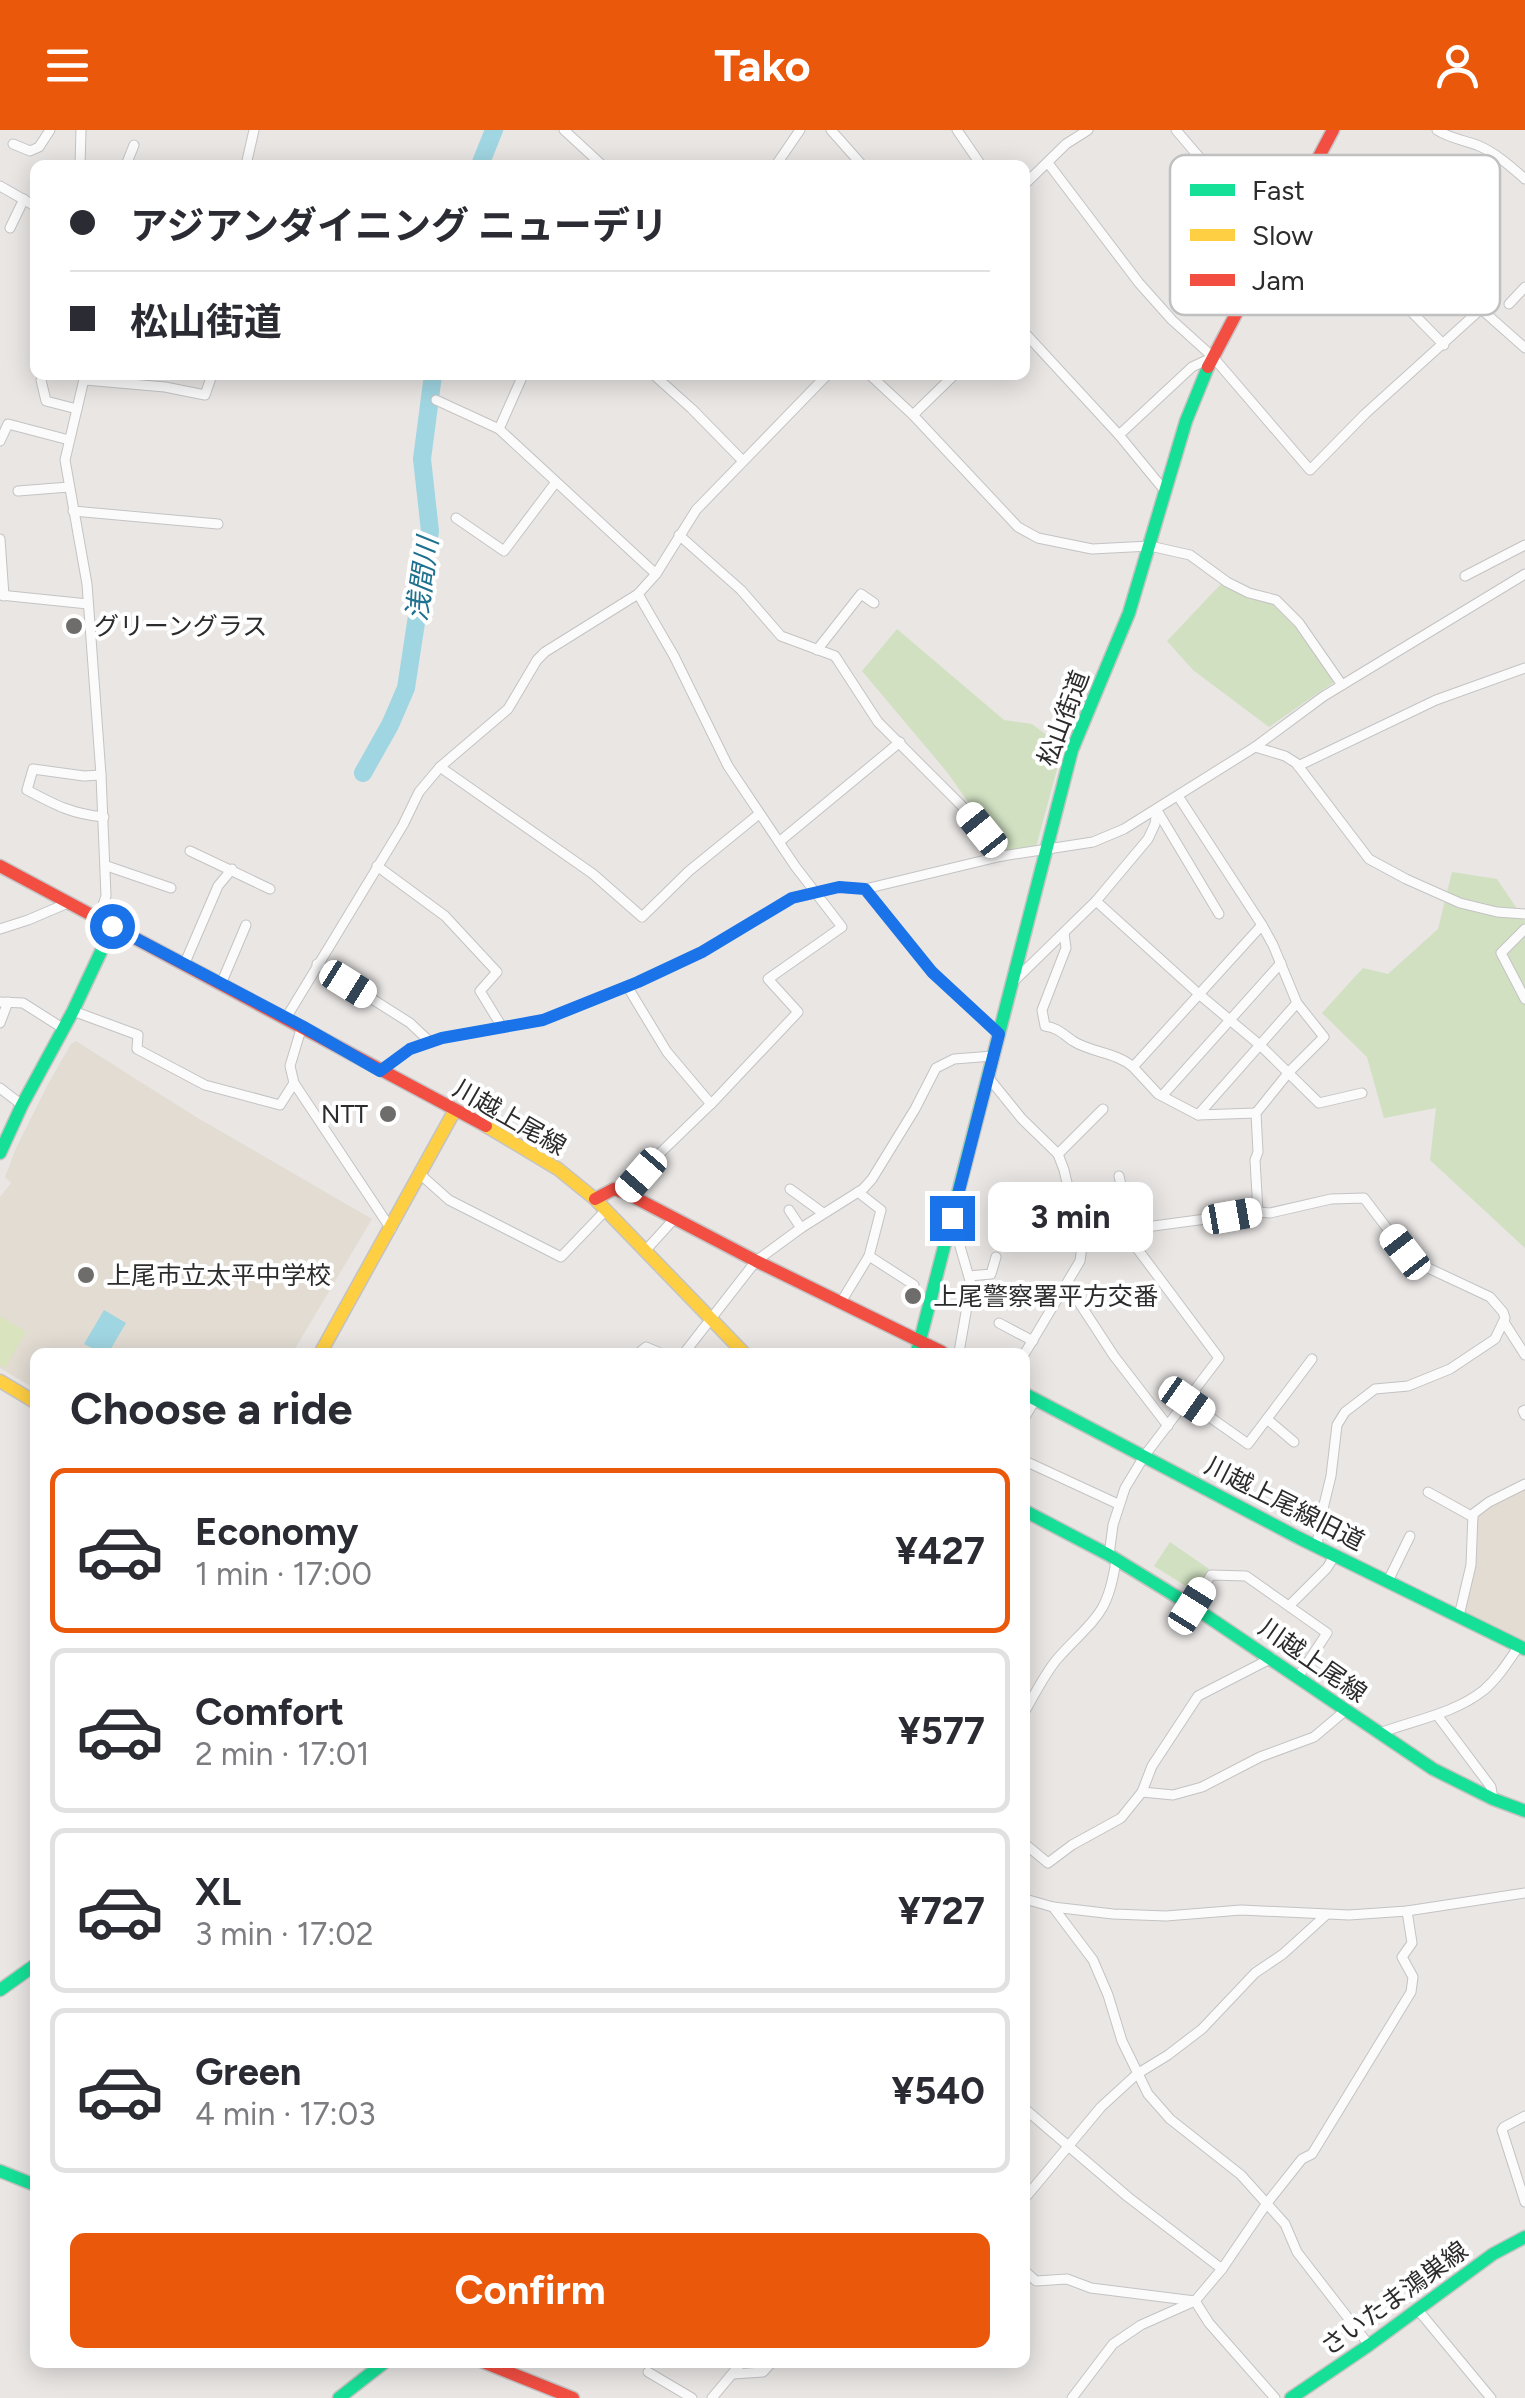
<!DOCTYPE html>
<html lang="en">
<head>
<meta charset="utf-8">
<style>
	:root { --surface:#fff; --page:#f2f2f3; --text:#2b2b33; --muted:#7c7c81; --line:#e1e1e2; --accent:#ea580c }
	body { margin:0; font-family:Figtree,"Noto Sans JP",sans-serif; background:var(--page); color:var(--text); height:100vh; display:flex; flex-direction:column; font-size:38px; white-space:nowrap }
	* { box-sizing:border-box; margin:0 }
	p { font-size:32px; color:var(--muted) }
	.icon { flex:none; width:55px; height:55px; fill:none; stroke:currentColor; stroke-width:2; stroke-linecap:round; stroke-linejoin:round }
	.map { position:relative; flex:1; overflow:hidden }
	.details { position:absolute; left:30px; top:1218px; width:1000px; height:1020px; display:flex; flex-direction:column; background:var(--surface); border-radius:15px; box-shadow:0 5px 25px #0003 }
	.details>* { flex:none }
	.banner { position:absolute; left:30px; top:30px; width:1000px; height:220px; border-radius:15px; box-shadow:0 5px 25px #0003; display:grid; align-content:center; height:220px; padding:0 40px; background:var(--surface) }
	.end { position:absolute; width:45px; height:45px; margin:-22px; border:12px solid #1a73e8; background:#fff; box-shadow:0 0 0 5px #fff }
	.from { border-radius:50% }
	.bubble { position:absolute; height:70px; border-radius:15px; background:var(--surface); box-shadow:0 5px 25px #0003; font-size:32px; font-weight:700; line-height:70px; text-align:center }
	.car { position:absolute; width:30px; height:60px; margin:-30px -15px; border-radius:12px; box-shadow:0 0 8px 2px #0007; background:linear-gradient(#fff 24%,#345 0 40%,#fff 0 76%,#345 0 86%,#fff 0) }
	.banner b { display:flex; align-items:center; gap:35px; height:95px; font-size:38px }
	.banner b+b { border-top:2px solid var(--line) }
	.banner i { width:25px; height:25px; background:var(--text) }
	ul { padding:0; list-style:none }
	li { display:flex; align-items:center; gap:30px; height:165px; margin:0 20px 15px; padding:0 20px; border:5px solid var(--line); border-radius:15px }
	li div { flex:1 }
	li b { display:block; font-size:38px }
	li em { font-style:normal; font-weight:700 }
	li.active { border-color:var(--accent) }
	li>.icon { width:90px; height:90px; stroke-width:1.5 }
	h2 { padding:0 40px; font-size:45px; line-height:120px }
	.action { display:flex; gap:20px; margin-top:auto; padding:20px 40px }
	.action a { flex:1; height:115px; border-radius:15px; background:var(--accent); color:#fff; font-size:40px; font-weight:700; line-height:115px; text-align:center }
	header { display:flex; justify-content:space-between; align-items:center; height:130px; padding:0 40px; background:var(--accent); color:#fff; font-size:45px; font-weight:700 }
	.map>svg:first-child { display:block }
	.education { fill:#e2dcd3 }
	.green { fill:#d0e0c1 }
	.pitch { fill:#d9e4bf }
	.water { fill:#a0d6e2 }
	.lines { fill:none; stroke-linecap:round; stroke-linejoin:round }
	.river { stroke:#a0d6e2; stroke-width:18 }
	.street-casing { stroke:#c4c3c4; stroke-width:11 }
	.fast-casing { stroke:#c4c3c4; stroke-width:15 }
	.slow-casing { stroke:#c4c3c4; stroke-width:15 }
	.jam-casing { stroke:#c4c3c4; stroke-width:15 }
	.street { stroke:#fcfbfb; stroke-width:9 }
	.fast { stroke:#16e098; stroke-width:12 }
	.slow { stroke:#ffcf43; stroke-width:12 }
	.jam { stroke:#f24e42; stroke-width:12 }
	.route { stroke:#1a73e8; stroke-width:12 }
	.poi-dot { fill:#6e6d6c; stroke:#fff; stroke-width:4 }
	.labels { text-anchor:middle; stroke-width:8; stroke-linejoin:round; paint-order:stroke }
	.poi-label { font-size:25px; fill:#2c2c2c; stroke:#fff; text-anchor:start }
	.street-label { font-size:25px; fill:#2c2c2c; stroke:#fff }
	.water-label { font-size:28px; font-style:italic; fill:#1e718f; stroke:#fff }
	.key { fill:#fff; stroke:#c0c0c0; stroke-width:2.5 }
	.key-label { font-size:28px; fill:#2c2c2c }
</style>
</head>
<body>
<header><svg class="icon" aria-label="menu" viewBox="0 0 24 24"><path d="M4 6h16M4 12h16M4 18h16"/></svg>Tako<svg class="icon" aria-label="person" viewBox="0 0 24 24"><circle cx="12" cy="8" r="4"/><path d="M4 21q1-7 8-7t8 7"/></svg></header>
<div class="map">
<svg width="1525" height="2268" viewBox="0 0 1525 2268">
	<rect width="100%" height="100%" fill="#e9e6e4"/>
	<g class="education">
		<path d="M76,911L196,987L372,1089L293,1222H35V1259L0,1238V1067L11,1053L5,1047L16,1018L48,954L71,914Z"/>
		<path d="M1525,1358V1511L1467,1483L1463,1478L1478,1385L1491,1375Z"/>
	</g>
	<g class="green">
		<path d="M1221,454L1246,467L1273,475L1295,497L1334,552L1269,597L1193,540L1167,511Z"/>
		<path d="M897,499L1004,590L1032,594L1063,617L1036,717L1006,722L1000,718L947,642L862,541Z"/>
		<path d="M1452,742L1497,749L1525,791V1118L1430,1030L1436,978L1384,988L1367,927L1322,883L1363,838L1388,844L1438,799Z"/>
		<path d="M1170,1412L1209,1439L1197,1458L1192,1460L1154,1436Z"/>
	</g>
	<path class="pitch" d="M0,1186L26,1202L5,1238L0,1235Z"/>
	<path class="water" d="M104,1180L126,1193L109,1222H99L84,1214Z"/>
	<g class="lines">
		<g class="river">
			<path d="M480,35L494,0"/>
			<path d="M363,643L390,595L406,558L430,401L422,329L433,245"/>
		</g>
		<defs>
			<g id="street">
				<path d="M564,0L602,35"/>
				<path d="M831,0L862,35"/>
				<path d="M957,0L981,35"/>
				<path d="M1176,0L1217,48L1276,107"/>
				<path d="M1437,0C1449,8 1463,10 1477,15C1496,23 1510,36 1525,49"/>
				<path d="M13,14L30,21L39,17L50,0"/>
				<path d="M1048,33L1139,153L1172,190L1213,227L1310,340L1365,284L1481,179L1525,218"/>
				<path d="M80,35L81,0"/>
				<path d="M126,35L134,15"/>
				<path d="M246,35L254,0"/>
				<path d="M776,35L800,0"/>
				<path d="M1025,54L1066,14L1088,0"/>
				<path d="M0,56L35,76"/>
				<path d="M1298,66L1444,215"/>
				<path d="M10,98L24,69"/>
				<path d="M1509,174L1525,157"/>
				<path d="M1025,203L1119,305L1165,361"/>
				<path d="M85,245L65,330L87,454L101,645L106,766L98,789"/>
				<path d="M654,245L692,279L743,331"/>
				<path d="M870,245L913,285L1018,397L1038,408L1092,419L1150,416L1190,425L1227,452L1249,463L1276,470L1299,493L1342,555"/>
				<path d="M41,250L46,271L77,279"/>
				<path d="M85,250L165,257L205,265L212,245"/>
				<path d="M913,285L954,245"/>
				<path d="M499,299L523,245"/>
				<path d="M1119,305L1192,237L1211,228"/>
				<path d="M0,311L8,294L69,310"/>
				<path d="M18,361L69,357"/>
				<path d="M73,381L218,394"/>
				<path d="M456,388L504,421L556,352"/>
				<path d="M679,405L741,460L781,506L835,526L878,592L961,675L1002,726"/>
				<path d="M0,409L4,466"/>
				<path d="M656,444L696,380L827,245"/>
				<path d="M1465,446L1525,415"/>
				<path d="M0,465L88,474"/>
				<path d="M817,520L861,464L874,473"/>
				<path d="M1255,617L1285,626L1296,633L1369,729L1406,749L1460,773L1497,782L1525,784"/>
				<path d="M1298,636L1436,570L1525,538"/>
				<path d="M440,637L593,744L642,787L689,741L759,684"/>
				<path d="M101,645L84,646L33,639L27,660C55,675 72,684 104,687"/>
				<path d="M1178,666L1262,795L1273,815L1297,873L1324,907L1289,942L1256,983L1258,1022L1255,1030L1258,1082"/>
				<path d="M1158,682L1219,784"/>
				<path d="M779,712L900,612"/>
				<path d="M190,721L270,759"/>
				<path d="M107,736L171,758"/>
				<path d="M377,736L445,786L497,842L480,861L502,897"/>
				<path d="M865,759L932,842L999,903"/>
				<path d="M1096,771L1200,865L1261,916L1319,973L1362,963"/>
				<path d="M0,799L28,790L68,773"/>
				<path d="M1525,799L1501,823L1525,869"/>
				<path d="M1064,803L1066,818L1042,880L1045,896C1058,898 1063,904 1073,911C1092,923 1116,922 1133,937L1262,795"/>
				<path d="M317,834L410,893L430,912"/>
				<path d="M184,835L218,756L232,739"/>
				<path d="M1013,852L1096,771L1148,709L1155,694L1157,680"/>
				<path d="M221,854L246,795"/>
				<path d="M627,856L667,922L711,974"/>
				<path d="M0,872L23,873L64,899"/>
				<path d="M73,881L138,905L137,919L205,955L280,975L294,953"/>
				<path d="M286,888L403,695L419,662L440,637L508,579L537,530L545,522L638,464L656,444L499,299L436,270"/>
				<path d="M0,893L8,872"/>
				<path d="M302,896L290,936L294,953L391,1099"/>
				<path d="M1133,937L1158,964L1198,985L1256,983"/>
				<path d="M381,941L410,919L442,908L543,890L638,852L702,822L792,768L839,757L865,759L1002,726L1093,712L1124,699L1255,617L1324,566L1525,444"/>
				<path d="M988,947L1022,989L1058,1024L1064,1040L1082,1116L1080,1131L1025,1223"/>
				<path d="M0,958L22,975"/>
				<path d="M1162,966L1281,833"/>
				<path d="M1198,985L1297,873"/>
				<path d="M1058,1024L1103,979"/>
				<path d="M421,1045L449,1070L561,1127L606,1080"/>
				<path d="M1119,1046L1131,1099"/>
				<path d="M790,1059L823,1083"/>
				<path d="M626,1063L656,1027L715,970L798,882L768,849L842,797L795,736L728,636L674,526L638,464"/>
				<path d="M789,1080L801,1098"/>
				<path d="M952,1089L971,1154L959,1222"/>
				<path d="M1082,1116L1131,1099L1258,1082L1270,1083L1331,1069L1364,1068L1405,1122L1426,1137L1490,1167L1503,1182L1505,1188L1495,1209L1450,1239L1408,1256L1375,1259L1345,1282L1337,1295L1331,1346L1321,1387L1317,1416"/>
				<path d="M645,1121L675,1088"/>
				<path d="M869,1126L914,1155"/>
				<path d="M969,1146L991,1144L996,1127"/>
				<path d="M1067,1154L1114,1226L1168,1296"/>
				<path d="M841,1172L869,1126L881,1080L858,1062"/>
				<path d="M1504,1192L1525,1225"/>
				<path d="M999,1193L1033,1211"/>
				<path d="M640,1222L646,1217L658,1222"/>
				<path d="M685,1222L756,1131L801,1098L863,1059L872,1049L915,979L936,938L954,929L993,926"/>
				<path d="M1187,1271L1248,1314L1312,1229"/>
				<path d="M1525,1280L1523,1281L1525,1285"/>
				<path d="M1025,1287L1035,1270"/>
				<path d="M1267,1289L1294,1312"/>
				<path d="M1025,1331L1118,1374"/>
				<path d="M1428,1362L1473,1387"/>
				<path d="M1109,1425L1113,1395L1125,1358L1145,1325L1219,1228L1124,1101"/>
				<path d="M1388,1451L1410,1406"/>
				<path d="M1290,1475L1327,1438L1335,1425"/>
				<path d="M1192,1476L1211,1445L1246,1446L1327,1503L1298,1547"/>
				<path d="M1459,1486L1471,1435L1473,1384L1489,1372L1525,1354"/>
				<path d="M1025,1581C1035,1564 1045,1543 1058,1528C1093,1489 1108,1487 1116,1430"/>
				<path d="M1437,1585L1491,1657L1493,1669"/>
				<path d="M1380,1603C1414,1590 1454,1584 1484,1560C1498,1548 1508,1532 1519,1516"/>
				<path d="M1142,1662L1173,1665L1202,1657L1260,1627L1314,1607L1346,1580"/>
				<path d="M1025,1714L1048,1733L1072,1715L1121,1688L1142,1662L1152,1636L1198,1566L1272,1528"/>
				<path d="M1025,1769L1053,1777L1113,1784L1166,1786L1241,1780L1349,1785L1407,1781L1525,1763"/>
				<path d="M1053,1777L1093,1830L1108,1865L1122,1911L1148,1964L1170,1989L1241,2045L1285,2094L1297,2122L1369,2215"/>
				<path d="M1025,1979L1128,2067L1222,2139"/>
				<path d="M1525,1986L1504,1997L1502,2000L1525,2072"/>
				<path d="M1025,2068L1101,1977L1137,1944L1168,1925L1202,1899L1255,1843L1283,1824L1326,1785"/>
				<path d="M1025,2141L1036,2151L1067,2149L1091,2158L1195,2171L1209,2193L1275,2268"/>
				<path d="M1418,2180L1491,2268"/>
				<path d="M648,2242L692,2268"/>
				<path d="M733,2244L763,2242L772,2232"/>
				<path d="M712,2268L742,2232"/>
				<path d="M1072,2268L1113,2214L1141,2195L1195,2171L1222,2139L1267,2073L1302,2029L1312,2024L1411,1862L1413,1847L1402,1827L1412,1813L1407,1781"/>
			</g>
			<g id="fast">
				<path d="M0,1023L22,975L73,881L113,796"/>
				<path d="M917,1222L1072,620L1129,483L1186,291L1208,237"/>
				<path d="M1025,1264L1299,1408L1525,1519"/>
				<path d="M1025,1381L1109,1425L1192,1476L1433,1639L1493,1669L1525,1681"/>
				<path d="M0,1860L35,1835"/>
				<path d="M0,2041L35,2055"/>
				<path d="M339,2268L385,2232"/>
				<path d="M1291,2268L1369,2215L1493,2124L1525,2107"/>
			</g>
			<g id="slow">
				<path d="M486,996L558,1039L595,1069L743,1222"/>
				<path d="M321,1222L455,980"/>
				<path d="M0,1251L35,1272"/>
			</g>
			<g id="jam">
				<path d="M1208,237L1333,0"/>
				<path d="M0,736L486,996"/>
				<path d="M595,1069L614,1059L626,1063L756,1131L942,1222"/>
				<path d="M483,2232L573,2268"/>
			</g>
		</defs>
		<use href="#street" class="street-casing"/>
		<use href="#fast" class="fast-casing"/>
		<use href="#slow" class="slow-casing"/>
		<use href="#jam" class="jam-casing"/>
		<use href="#street" class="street"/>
		<use href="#fast" class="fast"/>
		<use href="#slow" class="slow"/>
		<use href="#jam" class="jam"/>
	</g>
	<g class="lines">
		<path class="route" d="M112,796L302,896L380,941L410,919L442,908L543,890L638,852L702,822L792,768L839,757L865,759L932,842L999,904L952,1088"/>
	</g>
	<g class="poi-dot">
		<circle cx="74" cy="496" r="10"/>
		<circle cx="388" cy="984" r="10"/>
		<circle cx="86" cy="1145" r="10"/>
		<circle cx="913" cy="1166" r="10"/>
	</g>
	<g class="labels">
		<g class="poi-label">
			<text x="94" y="505">グリーングラス</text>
			<text x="368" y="993" text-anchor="end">NTT</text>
			<text x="106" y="1154">上尾市立太平中学校</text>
			<text x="933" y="1175">上尾警察署平方交番</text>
		</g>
		<g class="street-label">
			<text transform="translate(1063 588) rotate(-69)" y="9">松山街道</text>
			<text transform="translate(510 987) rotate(30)" y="9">川越上尾線</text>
			<text transform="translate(1285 1373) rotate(27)" y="9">川越上尾線旧道</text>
			<text transform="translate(1313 1530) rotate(35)" y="9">川越上尾線</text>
			<text transform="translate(1394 2168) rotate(-36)" y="9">さいたま鴻巣線</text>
		</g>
		<g class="water-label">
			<text transform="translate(422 449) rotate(-82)" y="10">浅間川</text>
		</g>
	</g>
	<rect x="1170" y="25" width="330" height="160" rx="15" class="key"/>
	<rect x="1190" y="54" width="45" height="12" fill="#16e098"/>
	<rect x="1190" y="99" width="45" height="12" fill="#ffcf43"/>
	<rect x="1190" y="144" width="45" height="12" fill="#f24e42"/>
	<g class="key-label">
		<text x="1252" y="70">Fast</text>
		<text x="1252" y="115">Slow</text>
		<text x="1252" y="160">Jam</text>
	</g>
</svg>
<i class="end from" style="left:112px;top:796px"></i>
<i class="end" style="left:952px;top:1088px"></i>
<div class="bubble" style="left:988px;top:1052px;width:165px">3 min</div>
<i class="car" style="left:982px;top:700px;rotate:321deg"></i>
<i class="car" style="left:348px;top:854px;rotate:122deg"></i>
<i class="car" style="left:641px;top:1045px;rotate:221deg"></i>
<i class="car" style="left:1232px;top:1086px;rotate:80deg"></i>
<i class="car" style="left:1405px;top:1122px;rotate:322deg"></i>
<i class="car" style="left:1187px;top:1271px;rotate:125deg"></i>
<i class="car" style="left:1192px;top:1476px;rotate:32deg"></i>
<div class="banner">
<b><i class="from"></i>アジアンダイニング ニューデリ</b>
<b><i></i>松山街道</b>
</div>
<section class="details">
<h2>Choose a ride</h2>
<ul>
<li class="active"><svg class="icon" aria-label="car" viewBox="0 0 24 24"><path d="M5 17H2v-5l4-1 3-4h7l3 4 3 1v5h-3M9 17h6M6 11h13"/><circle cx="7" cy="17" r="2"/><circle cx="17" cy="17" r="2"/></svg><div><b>Economy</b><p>1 min · 17:00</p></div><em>¥427</em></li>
<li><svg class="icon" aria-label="car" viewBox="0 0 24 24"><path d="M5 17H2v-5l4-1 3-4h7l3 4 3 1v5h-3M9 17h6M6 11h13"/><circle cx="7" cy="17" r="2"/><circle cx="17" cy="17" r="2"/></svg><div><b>Comfort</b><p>2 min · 17:01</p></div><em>¥577</em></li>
<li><svg class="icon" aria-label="car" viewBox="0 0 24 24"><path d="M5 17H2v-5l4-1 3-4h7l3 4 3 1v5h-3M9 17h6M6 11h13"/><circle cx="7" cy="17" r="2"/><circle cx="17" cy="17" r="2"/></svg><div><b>XL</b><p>3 min · 17:02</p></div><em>¥727</em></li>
<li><svg class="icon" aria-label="car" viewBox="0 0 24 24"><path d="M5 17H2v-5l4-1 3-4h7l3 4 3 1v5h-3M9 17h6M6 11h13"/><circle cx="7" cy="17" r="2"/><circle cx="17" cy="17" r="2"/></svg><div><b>Green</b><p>4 min · 17:03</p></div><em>¥540</em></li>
</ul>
<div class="action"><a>Confirm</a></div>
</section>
</div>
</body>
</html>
